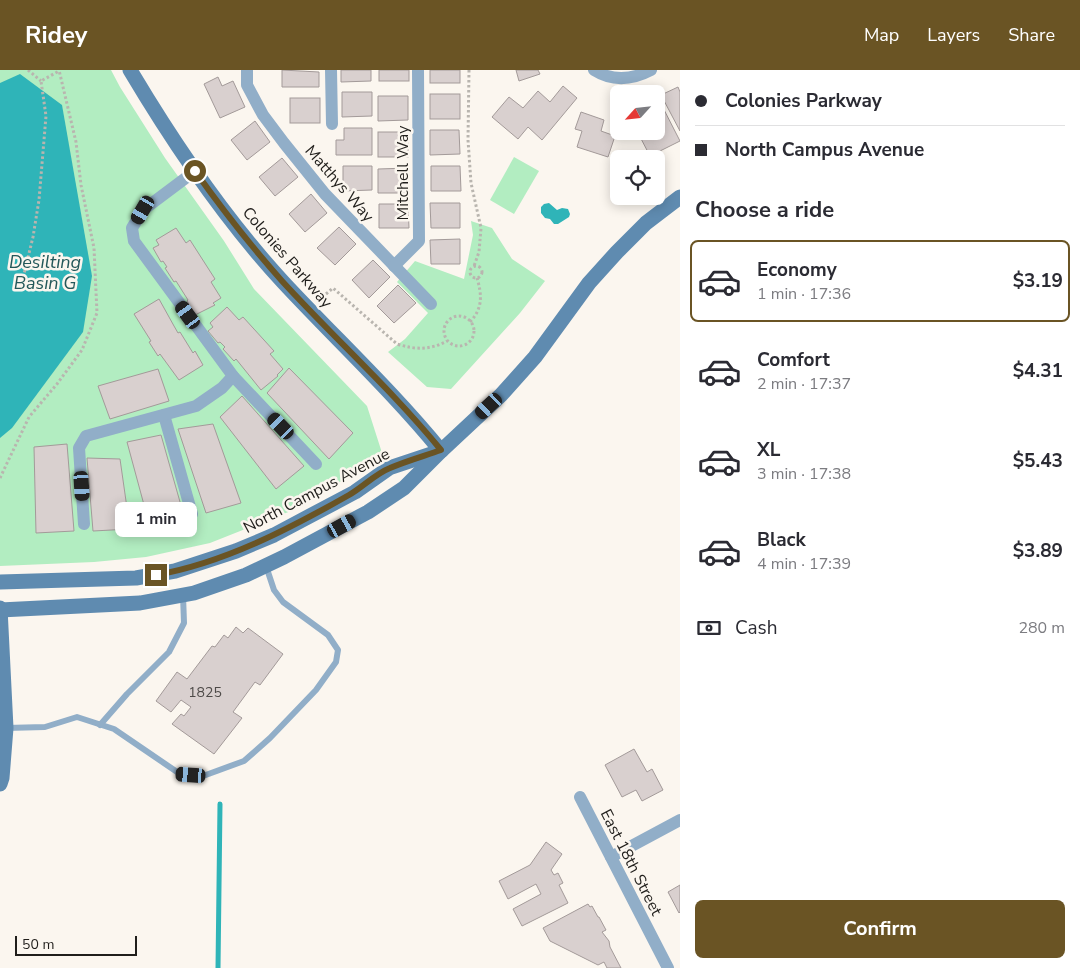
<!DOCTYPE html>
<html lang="en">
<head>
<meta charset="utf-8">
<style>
	:root { --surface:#fff; --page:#f2f2f3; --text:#2b2b33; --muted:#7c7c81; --line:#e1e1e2; --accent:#6a5424 }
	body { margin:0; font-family:"Nunito Sans",sans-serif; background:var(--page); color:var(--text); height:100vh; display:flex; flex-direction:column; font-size:19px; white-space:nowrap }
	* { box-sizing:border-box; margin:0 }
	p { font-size:16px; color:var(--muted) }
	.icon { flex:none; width:28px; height:28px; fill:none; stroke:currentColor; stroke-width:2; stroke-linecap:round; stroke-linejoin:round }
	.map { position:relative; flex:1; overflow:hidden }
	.panel { display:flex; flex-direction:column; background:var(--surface); width:400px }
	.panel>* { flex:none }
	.top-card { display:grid; align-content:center; height:110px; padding:0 15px; background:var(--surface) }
	.needle { width:32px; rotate:243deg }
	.tools { position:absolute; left:610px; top:15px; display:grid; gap:10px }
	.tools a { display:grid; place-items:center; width:55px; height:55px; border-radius:8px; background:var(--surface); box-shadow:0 2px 12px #0003; font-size:25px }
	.scale { position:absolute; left:15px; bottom:12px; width:122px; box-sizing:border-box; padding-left:5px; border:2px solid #201e1b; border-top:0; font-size:14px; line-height:18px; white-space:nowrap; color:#201e1b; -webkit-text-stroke:4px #fbf6ef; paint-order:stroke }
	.end { position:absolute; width:22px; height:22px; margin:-11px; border:6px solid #6a5424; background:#fff; box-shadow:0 0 0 2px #fff }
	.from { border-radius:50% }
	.bubble { position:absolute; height:35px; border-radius:8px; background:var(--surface); box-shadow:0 2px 12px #0003; font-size:16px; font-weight:700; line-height:35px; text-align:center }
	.car { position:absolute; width:15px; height:30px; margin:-15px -8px; border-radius:6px; box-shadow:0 0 4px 1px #0007; background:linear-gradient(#222 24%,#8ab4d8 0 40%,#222 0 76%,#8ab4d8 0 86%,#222 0) }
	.top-card b { display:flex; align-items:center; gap:18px; height:48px; font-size:19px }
	.top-card b+b { border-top:1px solid var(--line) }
	.top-card i { width:12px; height:12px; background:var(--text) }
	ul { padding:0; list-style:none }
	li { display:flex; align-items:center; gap:15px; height:82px; margin:0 10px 8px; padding:0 5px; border:2px solid transparent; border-radius:8px }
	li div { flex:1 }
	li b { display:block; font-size:19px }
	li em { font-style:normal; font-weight:700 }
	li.current { border-color:var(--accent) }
	li>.icon { width:45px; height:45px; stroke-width:1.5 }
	h2 { padding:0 15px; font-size:22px; line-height:60px }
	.pay { display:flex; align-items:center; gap:12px; height:55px; padding:0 15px; font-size:19px }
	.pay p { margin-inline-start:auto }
	.action { display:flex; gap:10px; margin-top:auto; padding:10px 15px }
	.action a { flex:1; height:58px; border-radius:8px; background:var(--accent); color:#fff; font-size:20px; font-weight:700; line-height:58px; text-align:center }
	header { display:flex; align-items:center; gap:30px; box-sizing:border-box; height:70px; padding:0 25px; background:var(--accent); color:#fff }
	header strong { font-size:24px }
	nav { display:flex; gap:28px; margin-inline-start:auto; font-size:18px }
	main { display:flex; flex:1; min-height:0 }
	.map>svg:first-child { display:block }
	.green { fill:#b2edc1 }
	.water { fill:#2fb4b8 }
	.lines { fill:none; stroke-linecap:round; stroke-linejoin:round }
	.stream { stroke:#2fb4b8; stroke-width:5 }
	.building { fill:#d9d0cf; stroke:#a39a99 }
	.path { stroke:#b9b5af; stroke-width:3; stroke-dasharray:2.5 2.5; stroke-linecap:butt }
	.lane { stroke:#91aec8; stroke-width:6 }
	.street { stroke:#91aec8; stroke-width:12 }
	.secondary { stroke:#5f8bb0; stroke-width:15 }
	.route { stroke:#6a5424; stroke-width:6 }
	.labels { text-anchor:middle; stroke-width:5; stroke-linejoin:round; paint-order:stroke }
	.number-label { font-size:14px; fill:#4e4a48 }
	.street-label { font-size:16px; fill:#201e1b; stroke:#fbf6ef }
	.water-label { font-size:18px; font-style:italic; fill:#23585a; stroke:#fbf6ef }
</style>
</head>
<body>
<header>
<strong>Ridey</strong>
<nav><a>Map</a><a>Layers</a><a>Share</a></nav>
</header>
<main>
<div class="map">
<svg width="680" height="898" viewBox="0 0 680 898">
	<rect width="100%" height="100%" fill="#fbf6ef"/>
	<g class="green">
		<path d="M0,0H111L120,17L165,88L224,171L254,219L367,336L383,386L296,439L210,473L146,487L94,492L0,496Z"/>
		<path d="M514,87L539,101L514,144L490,130Z"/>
		<path d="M471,151L492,158L512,189L545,211L520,243L451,319L427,317L388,282L405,269L428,243L397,212L415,191L464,209L473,165Z"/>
	</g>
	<g class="water">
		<path d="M20,4L62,35L92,206L83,262L12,358L0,368V13Z"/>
		<path d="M549,133L557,140L562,138L568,139L570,144L569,147L558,154H554L550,149L545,148L541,143V137L544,134Z"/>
	</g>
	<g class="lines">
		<path class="stream" d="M218,898L220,734"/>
	</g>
	<g class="building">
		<path d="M282,0L319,2V17H282Z"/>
		<path d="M341,0H371V11L341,12Z"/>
		<rect x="379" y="0" width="30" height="11"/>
		<rect x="430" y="0" width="30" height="13"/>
		<path d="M516,0H538L540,4L519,11Z"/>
		<path d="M218,7L222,16L233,11L245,37L220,48L204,14Z"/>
		<path d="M563,16L577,28L542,70L528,57L518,69L492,47L509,27L523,38L538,21L550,32Z"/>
		<path d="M678,17L680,22V61L661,25Z"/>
		<path d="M342,22H372V46L342,47Z"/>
		<rect x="430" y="24" width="30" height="25"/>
		<path d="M378,26H408V50L378,51Z"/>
		<rect x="290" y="28" width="30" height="25"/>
		<path d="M658,28L680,71L650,86L637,61H656V29Z"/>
		<path d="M581,42L604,50L601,61L615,66L608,87L577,77L582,61L575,59Z"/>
		<path d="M255,51L270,72L247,90L231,70Z"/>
		<path d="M344,58H372V85H336V70H344Z"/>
		<path d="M430,60H459L460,84L430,85Z"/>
		<rect x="378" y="62" width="30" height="25"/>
		<path d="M282,88L298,107L275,126L259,107Z"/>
		<path d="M343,96H372V120L343,121Z"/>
		<path d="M431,96H460L461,121H431Z"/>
		<path d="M408,98V123H378V99Z"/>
		<path d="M311,124L327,143L305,162L289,144Z"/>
		<path d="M430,133H460V158H431Z"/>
		<path d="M379,134H408L409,158H379Z"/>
		<path d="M339,157L356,174L335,195L317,178Z"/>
		<path d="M176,158L186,173L190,170L215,209L211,212L221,228L213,233L215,235L195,245L187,231L188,230L176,211L174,212L165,198L167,197L163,191L161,192L153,178L159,175L156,170Z"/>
		<path d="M460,169V194H431L430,170Z"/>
		<path d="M373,190L390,207L369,228L352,210Z"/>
		<path d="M398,215L416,233L394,253L377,236Z"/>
		<path d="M159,229L174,256L178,263L180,262L193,283L195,281L203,295L179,310L160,284L158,286L149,272L151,271L134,244Z"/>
		<path d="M227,237L239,250L243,247L274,281L270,284L283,299L277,305L278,306L261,320L236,289L234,291L223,279L225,277L220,272L218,273L208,261L213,257L210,253Z"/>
		<path d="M289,298L353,363L329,389L267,323Z"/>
		<path d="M158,299L169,331L110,349L98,316Z"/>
		<path d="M242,326L304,396L276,419L220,347Z"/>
		<path d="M213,354L241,433L206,443L178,359Z"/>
		<path d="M161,365L184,446L150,457L127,372Z"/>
		<path d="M67,374L74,461L36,463L34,377Z"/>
		<path d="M87,388L120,389L130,459L93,461Z"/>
		<path d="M236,557L243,563L248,558L283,584L260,615L255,612L233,642L242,648L214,684L172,654L181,644L184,646L191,637L181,630L171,642L156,631L177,602L187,609L212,576L215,577L224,565L228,568Z"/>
		<path d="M634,679L647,702L652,699L663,720L642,731L636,720L622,727L605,695Z"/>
		<path d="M546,772L562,784L551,800L554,805L558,803L563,813L559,815L568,833L522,856L513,839L541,824L536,814L508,829L499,811L530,795Z"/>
		<path d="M680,815V842L679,843L668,822Z"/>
		<path d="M588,834L590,837L592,836L598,847H599L606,860L602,862L609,871L610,877L621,898H607L604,892L598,895L550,871L543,858Z"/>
	</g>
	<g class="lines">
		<g class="path">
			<path d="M28,0L41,11"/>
			<path d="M469,0L468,70L471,113L481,158L479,182L474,196"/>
			<circle cx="476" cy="202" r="6"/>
			<path d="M22,212L33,167L39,130L46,46L41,11L59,1"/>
			<path d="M326,224L333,218L397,274C416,280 430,280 447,271"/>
			<circle cx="459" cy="261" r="15"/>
			<path d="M470,252C483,238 482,225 477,208"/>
			<path d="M0,408L29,347L57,314L82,280L97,243L94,178L81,115L76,72L59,0"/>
		</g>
		<g class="lane">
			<path d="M100,655L127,624L169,582L184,553L183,525"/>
			<path d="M6,658L45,657L77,647L114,659L180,704L203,706L244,691L270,668L316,620L336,592L338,580L328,565L283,532L274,520L266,496"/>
		</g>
		<g class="street">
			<path d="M247,0V15L263,45L284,73L325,124L431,234"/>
			<path d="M331,0L332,54"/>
			<path d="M594,0C613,12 632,10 651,0"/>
			<path d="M394,196L419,171L418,0"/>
			<path d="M233,306L316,394"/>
			<path d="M164,345L192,444"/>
			<path d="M84,454L79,378L86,366L196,336L222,318L233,306L134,171L132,158L143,140L195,101"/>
			<path d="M580,727L668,898"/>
			<path d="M611,787L680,750"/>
		</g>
		<g class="secondary">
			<path d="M130,0C174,74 224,148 283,212C335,268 392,321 441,381"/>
			<path d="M0,512L136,508L175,501L236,481L274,465L355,422L389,398L437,382"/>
			<path d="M0,538L6,658L2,708L0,714"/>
			<path d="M0,540L140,533L194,523L246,505L284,487L368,442L404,418L441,381L501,325L535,287L589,213L617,182L646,153L680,127"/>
		</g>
	</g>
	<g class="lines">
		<path class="route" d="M156,505C224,493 289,459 349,425C363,417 375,404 390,398C406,391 424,386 441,380C392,320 334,268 282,211C251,176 222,139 195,101"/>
	</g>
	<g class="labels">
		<g class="number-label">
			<text x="205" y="627">1825</text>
		</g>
		<g class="street-label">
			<text transform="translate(402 103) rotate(-90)" y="6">Mitchell Way</text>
			<text transform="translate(340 113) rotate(49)" y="6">Matthys Way</text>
			<text transform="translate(288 187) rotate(49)" y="6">Colonies Parkway</text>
			<text transform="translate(316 420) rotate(-28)" y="6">North Campus Avenue</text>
			<text transform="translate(632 792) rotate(63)" y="6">East 18th Street</text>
		</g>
		<g class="water-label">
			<text x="45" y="198">Desilting<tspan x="45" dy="21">Basin G</tspan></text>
		</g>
	</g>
</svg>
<div class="tools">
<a><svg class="needle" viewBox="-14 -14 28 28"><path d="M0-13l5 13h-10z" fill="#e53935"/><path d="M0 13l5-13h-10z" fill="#7c7c81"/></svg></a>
<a><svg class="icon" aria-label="locate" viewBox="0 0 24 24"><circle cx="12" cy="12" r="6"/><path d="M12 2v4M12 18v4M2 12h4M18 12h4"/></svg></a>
</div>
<div class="scale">50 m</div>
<i class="end from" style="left:195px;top:101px"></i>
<i class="end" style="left:156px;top:505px"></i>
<div class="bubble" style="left:115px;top:432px;width:82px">1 min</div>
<i class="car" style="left:143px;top:140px;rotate:210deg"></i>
<i class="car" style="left:188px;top:245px;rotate:324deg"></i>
<i class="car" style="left:489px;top:336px;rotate:227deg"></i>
<i class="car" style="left:281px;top:356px;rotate:316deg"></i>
<i class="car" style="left:82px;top:416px;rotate:176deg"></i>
<i class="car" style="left:342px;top:456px;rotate:61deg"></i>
<i class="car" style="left:191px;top:705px;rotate:274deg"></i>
</div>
<section class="panel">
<div class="top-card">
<b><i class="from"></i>Colonies Parkway</b>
<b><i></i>North Campus Avenue</b>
</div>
<h2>Choose a ride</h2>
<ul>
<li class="current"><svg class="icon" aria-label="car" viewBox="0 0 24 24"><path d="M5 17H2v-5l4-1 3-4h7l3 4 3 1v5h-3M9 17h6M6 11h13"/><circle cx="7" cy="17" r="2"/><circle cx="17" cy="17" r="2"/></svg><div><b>Economy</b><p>1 min · 17:36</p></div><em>$3.19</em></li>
<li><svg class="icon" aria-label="car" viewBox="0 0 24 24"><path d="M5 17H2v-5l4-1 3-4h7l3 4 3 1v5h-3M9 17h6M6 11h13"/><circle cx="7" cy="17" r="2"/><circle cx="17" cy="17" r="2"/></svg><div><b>Comfort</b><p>2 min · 17:37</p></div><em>$4.31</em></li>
<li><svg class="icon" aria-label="car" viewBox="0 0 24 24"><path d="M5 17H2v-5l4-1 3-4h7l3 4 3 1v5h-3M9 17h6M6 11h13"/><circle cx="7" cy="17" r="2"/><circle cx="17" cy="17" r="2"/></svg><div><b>XL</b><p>3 min · 17:38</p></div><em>$5.43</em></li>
<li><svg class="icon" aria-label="car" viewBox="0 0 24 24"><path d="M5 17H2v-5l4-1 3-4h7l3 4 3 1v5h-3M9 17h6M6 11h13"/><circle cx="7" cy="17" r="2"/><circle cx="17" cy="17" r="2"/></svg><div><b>Black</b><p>4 min · 17:39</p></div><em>$3.89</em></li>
</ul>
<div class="pay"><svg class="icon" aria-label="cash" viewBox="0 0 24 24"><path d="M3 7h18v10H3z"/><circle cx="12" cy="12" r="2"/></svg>Cash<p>280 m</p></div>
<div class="action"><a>Confirm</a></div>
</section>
</main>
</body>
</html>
